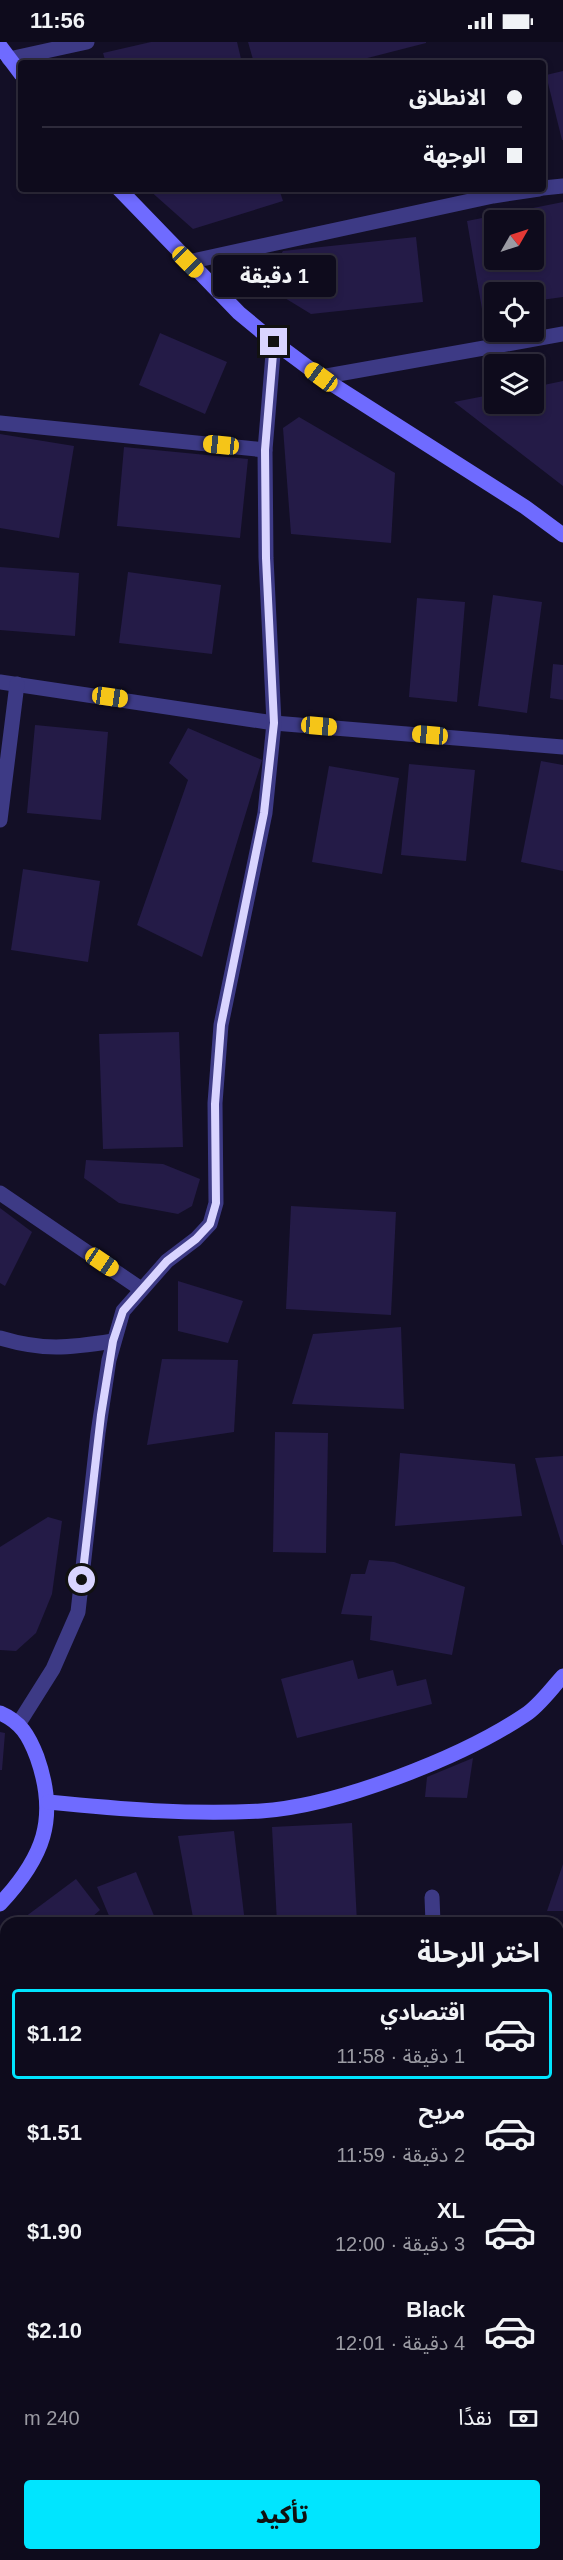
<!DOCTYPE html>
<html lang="ar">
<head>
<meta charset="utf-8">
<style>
	:root { --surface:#0e0b1c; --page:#1c1929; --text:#f1f3f6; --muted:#9b9ba3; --line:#2e2b3b; --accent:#00e5ff }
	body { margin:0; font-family:Arial,"Noto Sans Arabic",sans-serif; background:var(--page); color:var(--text); direction:rtl; height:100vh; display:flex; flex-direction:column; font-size:22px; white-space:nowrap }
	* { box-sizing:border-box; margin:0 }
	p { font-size:20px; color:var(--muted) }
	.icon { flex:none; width:33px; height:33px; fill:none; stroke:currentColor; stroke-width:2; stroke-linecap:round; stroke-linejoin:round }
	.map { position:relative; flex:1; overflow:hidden; direction:ltr }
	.panel { position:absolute; left:0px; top:1875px; width:564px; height:644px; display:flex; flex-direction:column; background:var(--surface); border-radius:18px 18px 0 0; box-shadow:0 3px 9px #0003,0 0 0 2px var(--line); direction:rtl }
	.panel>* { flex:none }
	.top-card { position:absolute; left:18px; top:18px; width:528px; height:132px; border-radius:6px; box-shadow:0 3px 9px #0003,0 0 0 2px var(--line); direction:rtl; display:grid; align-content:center; height:132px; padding:0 24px; background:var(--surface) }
	.needle { width:39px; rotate:51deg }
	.tools { position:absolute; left:484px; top:168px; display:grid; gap:12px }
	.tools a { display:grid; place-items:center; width:60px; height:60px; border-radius:6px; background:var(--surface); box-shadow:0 3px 9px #0003,0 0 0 2px var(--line); font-size:30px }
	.end { position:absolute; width:27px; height:27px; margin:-14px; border:8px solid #d9d4ff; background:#111; box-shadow:0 0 0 3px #111 }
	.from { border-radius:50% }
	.bubble { position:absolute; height:42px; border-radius:6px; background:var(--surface); box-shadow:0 3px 9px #0003,0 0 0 2px var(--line); font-size:20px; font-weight:800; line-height:42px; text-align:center; direction:rtl }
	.car { position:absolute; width:18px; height:36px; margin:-18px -9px; border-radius:8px; box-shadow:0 0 4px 2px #0007; background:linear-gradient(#f5c518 24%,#345 0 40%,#f5c518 0 76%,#345 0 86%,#f5c518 0) }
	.top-card b { display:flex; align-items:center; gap:21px; height:57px; font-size:22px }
	.top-card b+b { border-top:2px solid var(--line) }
	.top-card i { width:15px; height:15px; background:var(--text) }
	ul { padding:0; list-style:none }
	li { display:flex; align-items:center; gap:18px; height:90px; margin:0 12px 9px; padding:0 12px; border:3px solid transparent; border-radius:6px }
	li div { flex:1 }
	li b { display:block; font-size:22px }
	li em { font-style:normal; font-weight:800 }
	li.active { border-color:var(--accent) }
	li>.icon { width:54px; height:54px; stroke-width:1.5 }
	h2 { padding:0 24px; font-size:27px; line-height:72px }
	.pay { display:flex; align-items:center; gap:15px; height:66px; padding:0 24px; font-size:22px }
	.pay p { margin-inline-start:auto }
	.cta { display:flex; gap:12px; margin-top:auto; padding:12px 24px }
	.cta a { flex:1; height:69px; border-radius:6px; background:var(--accent); color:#111; font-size:24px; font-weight:800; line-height:69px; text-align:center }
	.status { display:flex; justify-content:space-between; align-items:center; height:42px; padding:0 30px; background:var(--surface); direction:ltr }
	.status svg { height:16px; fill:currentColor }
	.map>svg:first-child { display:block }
	.building { fill:#241b47; fill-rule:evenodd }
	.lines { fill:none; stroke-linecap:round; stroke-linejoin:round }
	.street { stroke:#3d3a85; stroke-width:15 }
	.secondary { stroke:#6f6bff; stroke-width:15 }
	.route { stroke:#d9d4ff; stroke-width:8 }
</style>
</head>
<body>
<div class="status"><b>11:56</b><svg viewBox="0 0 49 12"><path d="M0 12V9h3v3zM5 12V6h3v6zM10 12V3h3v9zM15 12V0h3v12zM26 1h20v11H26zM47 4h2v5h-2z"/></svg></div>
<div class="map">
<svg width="563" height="2518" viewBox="0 0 563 2518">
	<rect width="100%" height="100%" fill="#130f26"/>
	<g class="building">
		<path d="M151,0H237L242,21H106L103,11Z"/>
		<path d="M248,0H426V1L348,21H254Z"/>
		<path d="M563,29V98H562L546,33Z"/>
		<path d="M148,147H279L283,159L193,187Z"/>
		<path d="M563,160V255L534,259V250H495V265L482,267L467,179ZM495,178H534V218H495Z"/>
		<path d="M416,195L423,260L311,272L262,242L283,209Z"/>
		<path d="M160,291L227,320L205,372L139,343Z"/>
		<path d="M563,339V444L454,360L495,352V362H534V345Z"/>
		<path d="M299,375L395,431L391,501L291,492L283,386Z"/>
		<path d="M0,392L74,404L59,496L0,486Z"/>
		<path d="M124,405L248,417L240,496L117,484Z"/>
		<path d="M0,525L79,531L75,594L0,588Z"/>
		<path d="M128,530L221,543L212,612L119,601Z"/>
		<path d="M493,553L542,560L527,671L478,664Z"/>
		<path d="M417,556L465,560L457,660L409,655Z"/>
		<path d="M553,622L563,623V658L550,656Z"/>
		<path d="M35,683L108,690L101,778L27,771Z"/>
		<path d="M188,686L262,718L202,915L137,883L188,738L169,721Z"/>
		<path d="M541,719L563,723V829L521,820Z"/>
		<path d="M409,722L475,728L466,819L401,813Z"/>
		<path d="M329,724L399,736L382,832L312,820Z"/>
		<path d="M23,827L100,839L88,920L11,908Z"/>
		<path d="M179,990L183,1105L103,1107L99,992Z"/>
		<path d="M86,1118L163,1122L200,1137L192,1164L178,1172L119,1161L84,1136Z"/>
		<path d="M291,1164L396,1170L391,1273L286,1267Z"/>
		<path d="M0,1166L32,1190L5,1244L0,1241Z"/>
		<path d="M178,1239L243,1259L228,1301L178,1289Z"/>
		<path d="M401,1285L404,1367L292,1362L313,1292Z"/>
		<path d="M162,1317L238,1318L234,1390L147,1403Z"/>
		<path d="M275,1390L328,1391L326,1511L273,1510Z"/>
		<path d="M400,1411L515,1422L522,1474L395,1484Z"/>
		<path d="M563,1414V1503H562L535,1416Z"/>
		<path d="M48,1475L62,1479L52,1552L36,1591L16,1609L0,1608V1505Z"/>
		<path d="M369,1518L394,1520L465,1545L452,1613L370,1598L372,1574L341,1572L351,1532H365Z"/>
		<path d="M353,1618L358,1637L393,1628L397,1644L426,1637L432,1662L297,1696L281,1637Z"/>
		<path d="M0,1690L5,1691L2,1728H0Z"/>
		<path d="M473,1716L467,1756L425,1755L427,1735Z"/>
		<path d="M352,1781L357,1881H277L272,1785Z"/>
		<path d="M234,1789L245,1881H194L178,1794Z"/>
		<path d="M563,1822V1869H547Z"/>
		<path d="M136,1830L157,1881H112L97,1845Z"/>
		<path d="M76,1837L100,1868L85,1881H17Z"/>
		<path d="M6,1922V1990L0,1986V1931Z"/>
		<path d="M558,1991L563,1993V2043L558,2042Z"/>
		<path d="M6,2145V2233L0,2225V2152Z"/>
		<path d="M563,2374V2511L558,2512V2376Z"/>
		<path d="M254,2512H307L310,2518H243Z"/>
		<path d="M433,2512H535V2514L499,2518H434Z"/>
	</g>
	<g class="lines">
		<g class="street">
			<path d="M9,17L87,0"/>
			<path d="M543,146L563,144"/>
			<path d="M188,220L493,154L539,147"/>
			<path d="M321,335L563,292"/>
			<path d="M0,381L265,408"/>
			<path d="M0,640L274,681L563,705"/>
			<path d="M0,778L17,642"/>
			<path d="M0,1151L141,1247"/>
			<path d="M0,1296C43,1309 69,1306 113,1299"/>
			<path d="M19,1681L53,1627L78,1570L98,1391L109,1318L123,1269L167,1219L196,1197L210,1182L216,1161L215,1061L221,983L265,771L274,681L266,516L265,408L274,300"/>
			<path d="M432,1855L433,1881"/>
			<path d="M0,2146L6,2140"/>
			<path d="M383,2512L386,2518"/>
			<path d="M28,2518L46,2512"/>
		</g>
		<g class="secondary">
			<path d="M0,4L21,32"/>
			<path d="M119,147L239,271L274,300L321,335L525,465L563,493"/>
			<path d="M0,1671C21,1680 29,1694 37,1715C59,1777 43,1816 0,1862"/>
			<path d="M48,1760C119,1767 190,1773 261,1769C337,1764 461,1716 525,1673C539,1664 551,1647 563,1634"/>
			<path d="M558,2333L563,2332"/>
			<path d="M0,2369L6,2376"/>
			<path d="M107,2512L111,2518"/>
			<path d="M129,2518L135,2512"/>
		</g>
	</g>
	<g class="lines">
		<path class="route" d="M82,1538L101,1373L113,1299L123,1269L167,1219L196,1197L210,1182L216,1161L215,1062L221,983L264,771L274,681L266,516L265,408L274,300"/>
	</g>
</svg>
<div class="tools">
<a><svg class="needle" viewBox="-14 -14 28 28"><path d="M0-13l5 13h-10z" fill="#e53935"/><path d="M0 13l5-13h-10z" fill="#9b9ba3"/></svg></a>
<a><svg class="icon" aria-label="locate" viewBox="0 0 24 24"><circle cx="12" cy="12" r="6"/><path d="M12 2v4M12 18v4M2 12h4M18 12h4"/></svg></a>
<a><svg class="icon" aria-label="layers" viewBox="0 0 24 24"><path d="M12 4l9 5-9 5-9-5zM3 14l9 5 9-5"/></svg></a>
</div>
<i class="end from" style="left:82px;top:1538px"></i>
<i class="end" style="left:274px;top:300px"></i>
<div class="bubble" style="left:213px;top:213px;width:123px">1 دقيقة</div>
<i class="car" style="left:188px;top:220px;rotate:135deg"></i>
<i class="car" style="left:321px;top:335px;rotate:306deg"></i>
<i class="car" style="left:221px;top:403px;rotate:276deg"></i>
<i class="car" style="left:110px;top:655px;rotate:98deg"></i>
<i class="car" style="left:319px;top:684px;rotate:95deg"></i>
<i class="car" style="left:430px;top:693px;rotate:275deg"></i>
<i class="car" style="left:102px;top:1220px;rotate:124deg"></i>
<div class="top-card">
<b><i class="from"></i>الانطلاق</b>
<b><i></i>الوجهة</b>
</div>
<section class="panel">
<h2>اختر الرحلة</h2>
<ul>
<li class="active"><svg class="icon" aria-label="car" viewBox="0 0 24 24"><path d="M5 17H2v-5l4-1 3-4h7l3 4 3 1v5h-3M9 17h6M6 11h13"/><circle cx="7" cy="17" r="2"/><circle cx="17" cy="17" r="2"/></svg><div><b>اقتصادي</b><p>1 دقيقة · 11:58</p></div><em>$1.12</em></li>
<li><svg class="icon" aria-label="car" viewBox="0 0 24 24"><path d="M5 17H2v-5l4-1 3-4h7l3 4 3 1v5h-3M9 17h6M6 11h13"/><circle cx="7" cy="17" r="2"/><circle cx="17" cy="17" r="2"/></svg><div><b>مريح</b><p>2 دقيقة · 11:59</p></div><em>$1.51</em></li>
<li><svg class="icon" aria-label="car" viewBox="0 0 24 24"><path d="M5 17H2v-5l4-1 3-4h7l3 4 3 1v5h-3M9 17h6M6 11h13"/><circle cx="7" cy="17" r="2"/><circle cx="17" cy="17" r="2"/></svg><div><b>XL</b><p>3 دقيقة · 12:00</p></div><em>$1.90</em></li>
<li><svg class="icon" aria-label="car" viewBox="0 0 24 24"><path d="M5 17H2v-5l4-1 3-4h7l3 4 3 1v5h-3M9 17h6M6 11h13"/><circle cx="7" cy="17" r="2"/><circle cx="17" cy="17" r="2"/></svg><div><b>Black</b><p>4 دقيقة · 12:01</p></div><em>$2.10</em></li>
</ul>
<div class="pay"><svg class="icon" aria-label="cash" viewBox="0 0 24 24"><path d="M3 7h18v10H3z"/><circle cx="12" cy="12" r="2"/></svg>نقدًا<p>240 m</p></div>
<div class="cta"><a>تأكيد</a></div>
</section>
</div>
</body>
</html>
